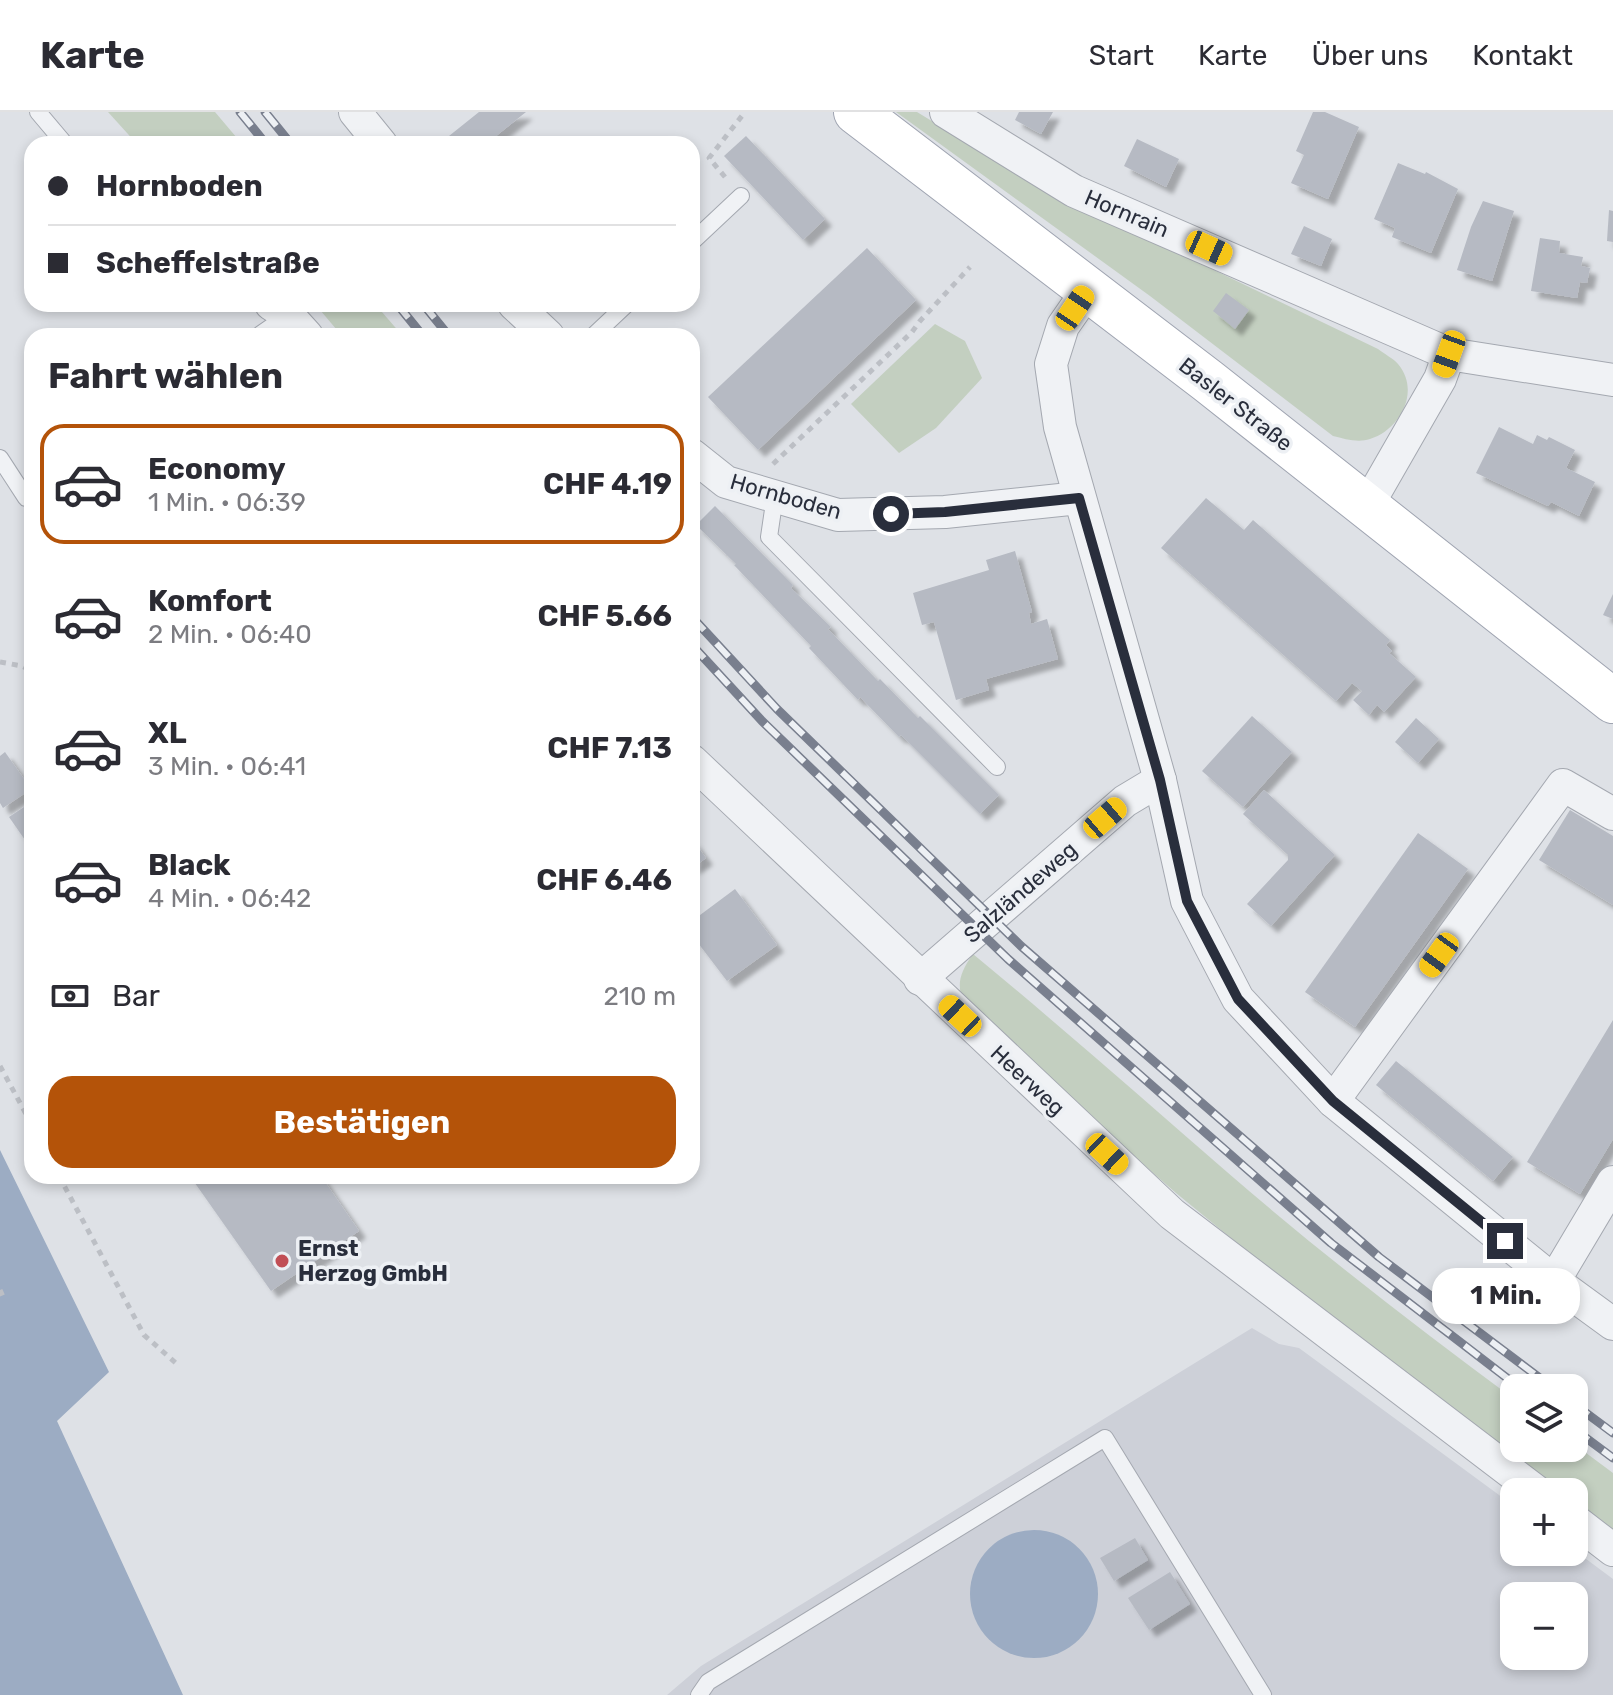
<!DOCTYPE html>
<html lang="de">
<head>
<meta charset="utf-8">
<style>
	:root { --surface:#fff; --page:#f7f7f7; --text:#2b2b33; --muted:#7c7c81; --line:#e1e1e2; --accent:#b45309 }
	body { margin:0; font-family:Rubik,sans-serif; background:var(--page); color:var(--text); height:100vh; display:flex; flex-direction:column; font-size:30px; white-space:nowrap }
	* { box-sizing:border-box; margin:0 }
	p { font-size:26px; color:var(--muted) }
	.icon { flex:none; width:44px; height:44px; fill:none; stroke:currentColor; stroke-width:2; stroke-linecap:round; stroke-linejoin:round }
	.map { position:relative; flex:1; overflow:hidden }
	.panel { position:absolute; left:24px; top:216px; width:676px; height:856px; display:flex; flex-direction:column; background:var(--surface); border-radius:24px; box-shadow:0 4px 12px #0003 }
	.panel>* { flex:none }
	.top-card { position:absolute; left:24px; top:24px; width:676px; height:176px; border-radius:24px; box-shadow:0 4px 12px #0003; display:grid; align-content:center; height:176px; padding:0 24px; background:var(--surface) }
	.fabs { position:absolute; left:1500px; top:1262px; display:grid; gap:16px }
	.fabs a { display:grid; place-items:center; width:88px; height:88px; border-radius:16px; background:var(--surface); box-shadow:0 4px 12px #0003; font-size:40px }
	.end { position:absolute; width:36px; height:36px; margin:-18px; border:10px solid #292e3c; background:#fff; box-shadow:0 0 0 4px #fff }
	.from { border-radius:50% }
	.bubble { position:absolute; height:56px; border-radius:24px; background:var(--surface); box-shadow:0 4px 12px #0003; font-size:26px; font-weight:700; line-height:56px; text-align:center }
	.car { position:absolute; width:24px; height:48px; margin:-24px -12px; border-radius:10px; box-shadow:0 0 6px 2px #0007; background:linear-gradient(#f5c518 24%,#345 0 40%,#f5c518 0 76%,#345 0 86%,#f5c518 0) }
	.top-card b { display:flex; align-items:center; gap:28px; height:76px; font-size:30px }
	.top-card b+b { border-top:2px solid var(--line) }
	.top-card i { width:20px; height:20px; background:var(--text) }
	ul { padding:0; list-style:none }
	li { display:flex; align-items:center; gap:24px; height:120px; margin:0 16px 12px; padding:0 8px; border:4px solid transparent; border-radius:24px }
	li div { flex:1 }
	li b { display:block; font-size:30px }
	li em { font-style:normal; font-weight:700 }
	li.current { border-color:var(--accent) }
	li>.icon { width:72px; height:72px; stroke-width:1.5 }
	h2 { padding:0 24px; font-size:36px; line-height:96px }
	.pay { display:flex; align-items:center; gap:20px; height:88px; padding:0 24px; font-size:30px }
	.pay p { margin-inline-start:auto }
	.primary-button { display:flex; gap:16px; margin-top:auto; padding:16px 24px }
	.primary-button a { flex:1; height:92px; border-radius:24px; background:var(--accent); color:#fff; font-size:32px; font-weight:700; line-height:92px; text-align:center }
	header { display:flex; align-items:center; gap:48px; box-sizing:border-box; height:112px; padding:0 40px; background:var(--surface); border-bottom:2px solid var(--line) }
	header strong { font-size:38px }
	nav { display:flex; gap:44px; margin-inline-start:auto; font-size:28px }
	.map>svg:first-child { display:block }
	.built { fill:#cdd0d8; fill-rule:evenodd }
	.green { fill:#c3cfc0 }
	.water { fill:#9cacc3 }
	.building { fill:#b6bac3; filter:url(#shadow) }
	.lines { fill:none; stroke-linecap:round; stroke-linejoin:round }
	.lane-casing { stroke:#a4a8b0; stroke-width:18 }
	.street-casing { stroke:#a4a8b0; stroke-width:34 }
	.primary-casing { stroke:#9fa4b1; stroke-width:46 }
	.path { stroke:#bcbfc5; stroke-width:5; stroke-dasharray:6 6; stroke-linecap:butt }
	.lane { stroke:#f0f2f5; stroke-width:16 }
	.street { stroke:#f0f2f5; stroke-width:32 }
	.primary { stroke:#fff; stroke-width:44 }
	.rail-casing { stroke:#797f8e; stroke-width:9 }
	.rail { stroke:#edf0f4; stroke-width:6; stroke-dasharray:18; stroke-linecap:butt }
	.route { stroke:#292e3c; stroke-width:10 }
	.poi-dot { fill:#c14e55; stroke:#edf0f4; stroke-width:3 }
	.labels { text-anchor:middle; stroke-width:7; stroke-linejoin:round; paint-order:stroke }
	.street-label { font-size:22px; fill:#292e3c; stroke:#edf0f4 }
	.poi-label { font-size:22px; font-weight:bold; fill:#292e3c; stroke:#edf0f4; text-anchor:start }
</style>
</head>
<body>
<header>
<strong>Karte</strong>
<nav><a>Start</a><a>Karte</a><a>Über uns</a><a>Kontakt</a></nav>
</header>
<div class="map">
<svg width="1613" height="1583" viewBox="0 0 1613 1583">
	<defs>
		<filter id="shadow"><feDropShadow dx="7" dy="7" stdDeviation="2" flood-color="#0004"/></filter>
	</defs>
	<rect width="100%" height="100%" fill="#dee1e6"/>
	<path class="built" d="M1252,1216L1279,1232L1299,1236L1514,1394V1440L1574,1438L1613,1467V1583H667L701,1554ZM1514,1484H1574V1544H1514Z"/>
	<g class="green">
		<path d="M108,0H215L242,32H137Z"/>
		<path d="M896,0H917L999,50L1135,120L1378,237C1384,242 1393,246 1398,252C1421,279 1400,318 1370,327C1358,331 1345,327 1333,324L1150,184Z"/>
		<path d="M315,192H375L401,222L342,224Z"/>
		<path d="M935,212L965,229L982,266L936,316L899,341L851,292Z"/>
		<path d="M973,842C1059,913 1143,987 1227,1060C1319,1140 1417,1215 1514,1287V1336H1574V1332L1613,1361V1423L1574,1394V1380H1555L1425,1285L1176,1081L994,922C966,894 945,880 973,842Z"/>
	</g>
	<g class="water">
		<path d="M0,1038L109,1260L57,1309L183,1583H0Z"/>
		<circle cx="1034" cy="1482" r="64"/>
	</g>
	<g class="building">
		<path d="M479,0H526L486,32H439Z"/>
		<path d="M1019,0H1053L1041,22L1015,8Z"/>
		<path d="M1313,0H1325L1359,15L1328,87L1291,71L1304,43L1296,39Z"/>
		<path d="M746,24L825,107L803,128L724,44Z"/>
		<path d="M1137,27L1179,47L1166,75L1124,54Z"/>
		<path d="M1398,51L1425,62L1426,60L1458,77L1431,141L1392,125L1395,116L1374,107Z"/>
		<path d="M1483,89L1514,99L1492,169L1457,158L1471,115Z"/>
		<path d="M1609,98L1613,99V130L1607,129Z"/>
		<path d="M1304,114L1332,127L1321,154L1291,142Z"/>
		<path d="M1540,126L1560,129L1559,141L1583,145L1581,154L1590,156L1587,171L1580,170L1577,186L1531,179Z"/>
		<path d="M867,136L916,188L758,338L708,285Z"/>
		<path d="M1226,181L1249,198L1235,217L1213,199Z"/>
		<path d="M1499,315L1533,332L1537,323L1547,328L1549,325L1575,338L1566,356L1595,370L1579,404L1551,390L1548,394L1476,361Z"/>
		<path d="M1206,386L1244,418L1253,408L1390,528L1386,533L1392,539L1389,541L1416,565L1384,600L1377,593L1369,603L1353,588L1362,579L1352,571L1336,589L1161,436Z"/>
		<path d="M715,394L793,473L791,476L831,515L828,517L878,569L880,567L918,606L920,604L999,683L980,702L901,623L899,625L860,585L858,588L809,536L811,534L734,453L736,452L696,413Z"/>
		<path d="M1015,439L1032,500L1029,501L1031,512L1047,507L1058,547L986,567L989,578L956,588L934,510L922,513L913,481L989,458L986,448Z"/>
		<path d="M1613,482V507L1603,503Z"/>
		<path d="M1252,604L1292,640L1243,695L1202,659Z"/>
		<path d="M1416,606L1439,627L1418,651L1395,630Z"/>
		<path d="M5,640L31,677L3,696L0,691V644Z"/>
		<path d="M1264,678L1335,743L1271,814L1247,792L1288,748V743L1243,702Z"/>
		<path d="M27,693L32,700V738L9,705Z"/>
		<path d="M1570,698L1613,724V793L1539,748Z"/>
		<path d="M1418,721L1468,757L1355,915L1305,880Z"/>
		<path d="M692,727L706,746L692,756Z"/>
		<path d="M735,777L777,833L727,869L692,823V809Z"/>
		<path d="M1613,908V1027L1580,1082L1527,1050Z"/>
		<path d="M1396,949L1513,1045L1493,1069L1376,973Z"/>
		<path d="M190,1064H321L359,1119L271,1179Z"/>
		<path d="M1135,1426L1148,1448L1114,1469L1100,1446Z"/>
		<path d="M1170,1460L1190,1492L1149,1518L1128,1486Z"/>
	</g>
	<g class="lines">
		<defs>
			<g id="lane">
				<path d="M38,0L65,32"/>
				<path d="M692,130L741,84"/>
				<path d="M258,224L288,203"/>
				<path d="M593,224L627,192"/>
				<path d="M0,346L26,386L32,382"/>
				<path d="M775,384L769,425L997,655"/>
				<path d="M699,1583L708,1570L1105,1326L1263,1583"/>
			</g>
			<g id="street">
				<path d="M355,0L381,32"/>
				<path d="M946,0L1074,79L1449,242"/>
				<path d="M1088,178L1063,214L1051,252L1060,315L1160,668L1187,789L1238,887L1333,989L1554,1169L1613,1212"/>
				<path d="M271,192L288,203L307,224"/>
				<path d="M514,192L548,224"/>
				<path d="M692,343L726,370L838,403L945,400L1079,386"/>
				<path d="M1366,396L1440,267L1449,242L1613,268"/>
				<path d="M692,649L1172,1102L1537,1380"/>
				<path d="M920,867L1125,689L1160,668"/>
				<path d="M1333,989L1563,673L1613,702"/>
				<path d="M1554,1169L1613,1070"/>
				<path d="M1574,1408L1613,1438"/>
			</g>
			<path id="primary" d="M856,0L1208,269L1613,589"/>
		</defs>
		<use href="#lane" class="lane-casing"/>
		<use href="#street" class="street-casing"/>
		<use href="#primary" class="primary-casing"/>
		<g class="path">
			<path d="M725,65L709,46L745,0"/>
			<path d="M773,352L912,220L920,209L970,155"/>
			<path d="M0,550L22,554L32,559"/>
			<path d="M0,954L32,1013"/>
			<path d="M59,1064L144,1223L177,1252"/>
			<path d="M0,1178L4,1187"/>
		</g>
		<use href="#lane" class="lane"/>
		<use href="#street" class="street"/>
		<use href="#primary" class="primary"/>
		<defs>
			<g id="rail">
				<path d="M240,0L266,32"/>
				<path d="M265,0L291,32"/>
				<path d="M397,192L423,224"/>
				<path d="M423,192L449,224"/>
				<path d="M692,505L777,597L1021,834L1379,1145L1553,1276"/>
				<path d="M692,533L762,609L1008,847L1331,1131L1520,1276"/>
				<path d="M1574,1292L1613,1321"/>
				<path d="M1574,1317L1613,1346"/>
			</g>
		</defs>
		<use href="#rail" class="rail-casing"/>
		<use href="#rail" class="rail"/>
	</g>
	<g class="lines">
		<path class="route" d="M891,402L945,400L1079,386L1160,668L1187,789L1238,887L1333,989L1505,1129"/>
	</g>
	<circle class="poi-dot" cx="282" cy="1149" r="8"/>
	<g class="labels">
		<g class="street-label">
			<text transform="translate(1127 101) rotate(23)" y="8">Hornrain</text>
			<text transform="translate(1236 292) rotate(38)" y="8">Basler Straße</text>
			<text transform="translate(786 384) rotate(16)" y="8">Hornboden</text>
			<text transform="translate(1020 780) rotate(-41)" y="8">Salzländeweg</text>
			<text transform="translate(1028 968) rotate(43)" y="8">Heerweg</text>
		</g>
		<g class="poi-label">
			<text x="298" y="1144">Ernst<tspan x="298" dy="25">Herzog GmbH</tspan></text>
		</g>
	</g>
</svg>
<div class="fabs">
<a><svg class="icon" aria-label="layers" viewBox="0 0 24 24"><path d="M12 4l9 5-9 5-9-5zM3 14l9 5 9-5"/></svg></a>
<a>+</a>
<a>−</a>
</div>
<i class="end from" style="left:891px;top:402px"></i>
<i class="end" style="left:1505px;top:1129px"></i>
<div class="bubble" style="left:1432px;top:1156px;width:148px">1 Min.</div>
<i class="car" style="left:1209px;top:136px;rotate:114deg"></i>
<i class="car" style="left:1075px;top:196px;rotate:34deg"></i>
<i class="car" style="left:1449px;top:242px;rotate:200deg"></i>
<i class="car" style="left:1105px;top:706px;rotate:49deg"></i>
<i class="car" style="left:1439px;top:843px;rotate:216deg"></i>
<i class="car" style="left:960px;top:904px;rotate:313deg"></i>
<i class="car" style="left:1107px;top:1042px;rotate:133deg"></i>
<div class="top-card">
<b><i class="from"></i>Hornboden</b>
<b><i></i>Scheffelstraße</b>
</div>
<section class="panel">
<h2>Fahrt wählen</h2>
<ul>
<li class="current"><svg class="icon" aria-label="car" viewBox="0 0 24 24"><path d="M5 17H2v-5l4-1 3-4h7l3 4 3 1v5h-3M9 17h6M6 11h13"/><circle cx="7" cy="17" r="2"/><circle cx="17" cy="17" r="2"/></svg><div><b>Economy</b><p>1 Min. · 06:39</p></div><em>CHF 4.19</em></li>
<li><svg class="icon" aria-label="car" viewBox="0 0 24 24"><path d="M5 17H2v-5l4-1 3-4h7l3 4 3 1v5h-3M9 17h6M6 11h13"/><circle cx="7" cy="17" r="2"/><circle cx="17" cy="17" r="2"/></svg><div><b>Komfort</b><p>2 Min. · 06:40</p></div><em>CHF 5.66</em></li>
<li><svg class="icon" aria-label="car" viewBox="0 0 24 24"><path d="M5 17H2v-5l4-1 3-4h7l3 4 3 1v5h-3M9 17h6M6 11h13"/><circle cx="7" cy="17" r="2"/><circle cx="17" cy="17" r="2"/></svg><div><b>XL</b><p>3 Min. · 06:41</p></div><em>CHF 7.13</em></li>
<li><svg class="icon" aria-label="car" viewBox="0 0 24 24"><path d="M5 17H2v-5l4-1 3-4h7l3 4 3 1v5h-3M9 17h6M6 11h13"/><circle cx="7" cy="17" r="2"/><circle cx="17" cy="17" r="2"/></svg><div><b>Black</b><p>4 Min. · 06:42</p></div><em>CHF 6.46</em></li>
</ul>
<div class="pay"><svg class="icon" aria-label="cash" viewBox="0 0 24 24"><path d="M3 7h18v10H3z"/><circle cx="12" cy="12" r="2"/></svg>Bar<p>210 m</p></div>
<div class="primary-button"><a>Bestätigen</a></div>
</section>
</div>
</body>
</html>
